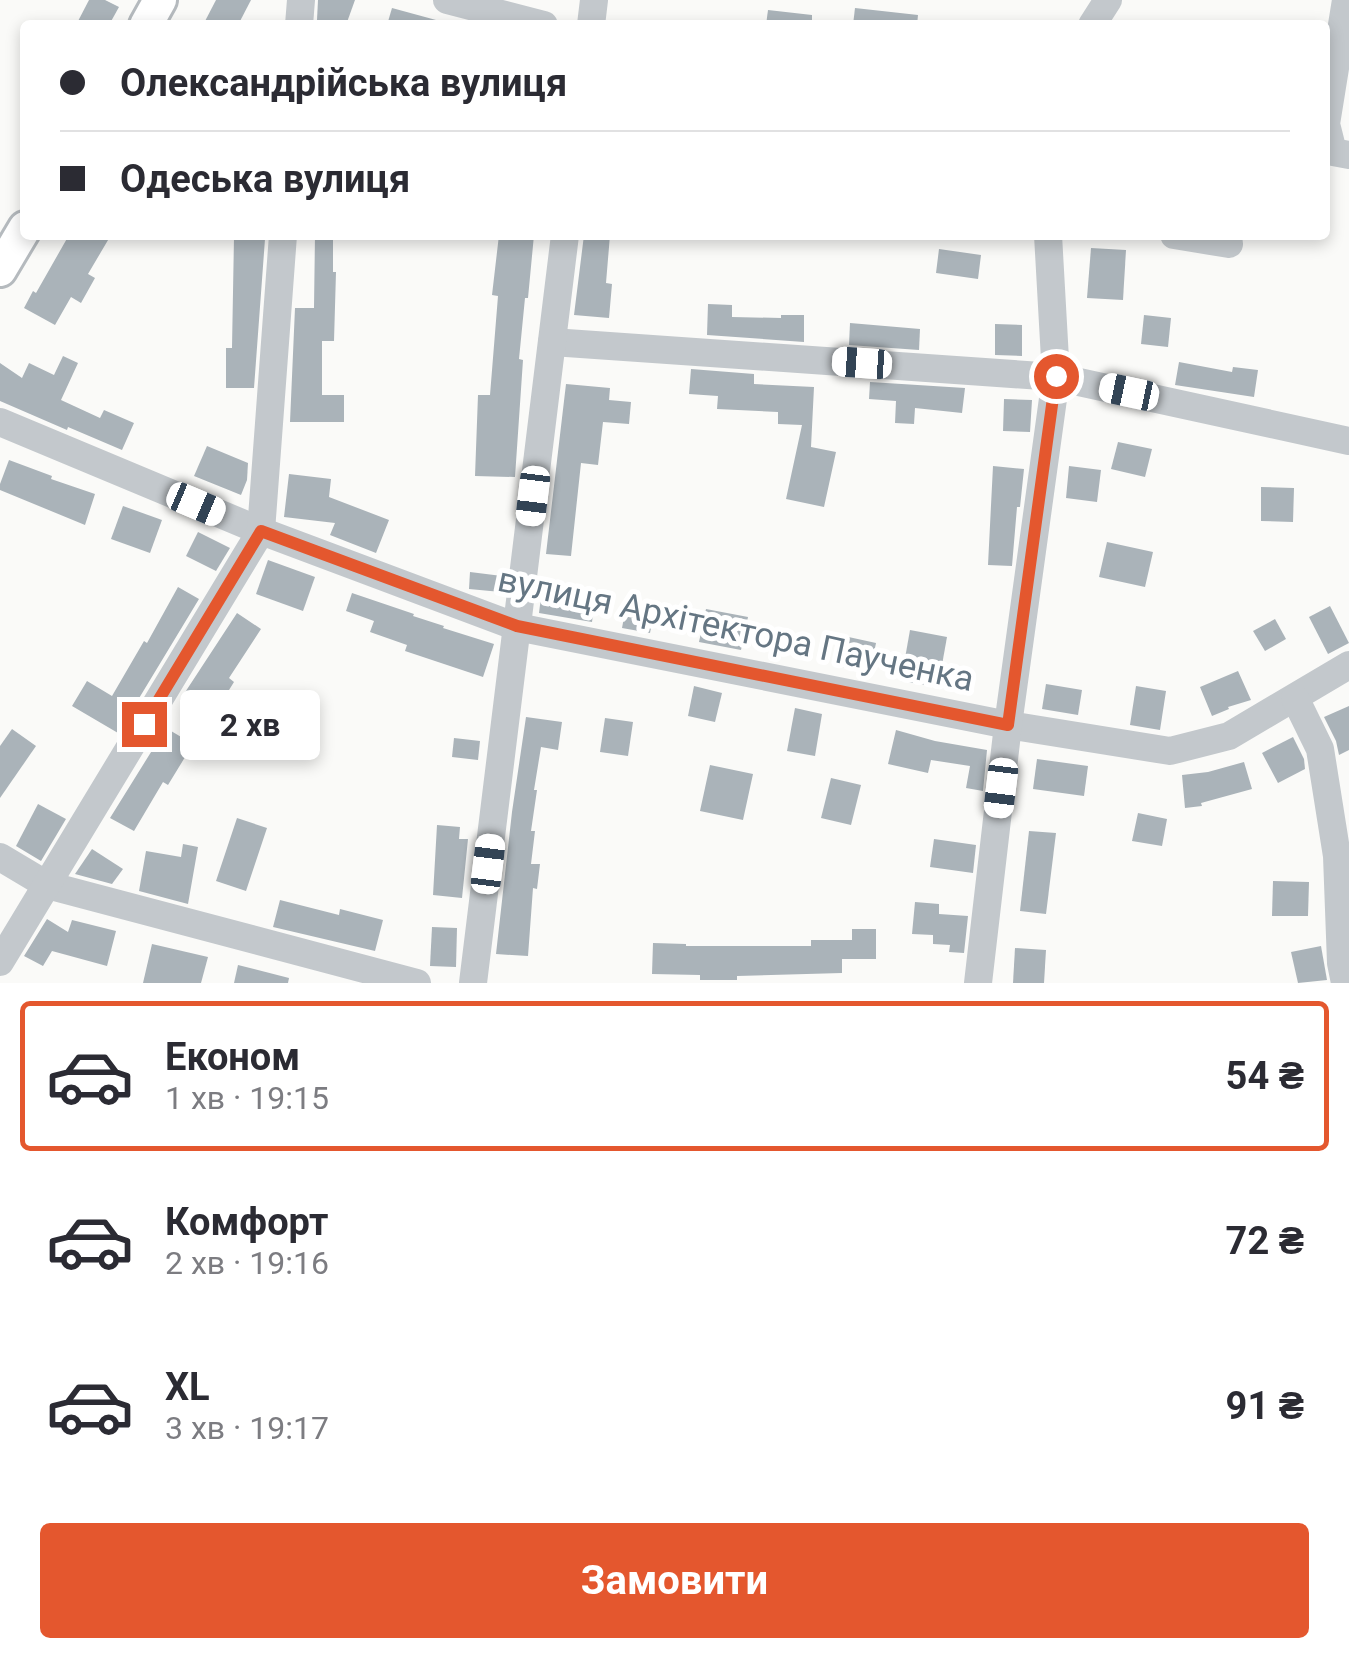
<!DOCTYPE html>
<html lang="uk">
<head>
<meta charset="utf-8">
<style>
	:root { --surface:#fff; --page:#f7f7f7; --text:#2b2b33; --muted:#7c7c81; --line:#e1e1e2; --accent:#e4572e }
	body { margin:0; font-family:Roboto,sans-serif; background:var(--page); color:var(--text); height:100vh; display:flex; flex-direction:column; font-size:38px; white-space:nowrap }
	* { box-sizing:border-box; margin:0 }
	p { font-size:32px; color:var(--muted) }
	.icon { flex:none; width:55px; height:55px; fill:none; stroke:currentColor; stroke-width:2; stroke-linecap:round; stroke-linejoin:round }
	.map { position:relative; height:983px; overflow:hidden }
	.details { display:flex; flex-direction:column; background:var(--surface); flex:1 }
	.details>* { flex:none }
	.guide { position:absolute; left:20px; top:20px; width:1310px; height:220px; border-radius:10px; box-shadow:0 5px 15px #0003; display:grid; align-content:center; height:220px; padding:0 40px; background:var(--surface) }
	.end { position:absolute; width:45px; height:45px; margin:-22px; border:12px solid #e4572e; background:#fff; box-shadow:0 0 0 5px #fff }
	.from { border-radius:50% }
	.bubble { position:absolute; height:70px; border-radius:10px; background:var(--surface); box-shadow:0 5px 15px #0003; font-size:32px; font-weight:700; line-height:70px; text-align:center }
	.car { position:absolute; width:30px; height:60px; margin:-30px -15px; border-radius:12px; box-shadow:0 0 8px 2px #0007; background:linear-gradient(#fff 24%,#345 0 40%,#fff 0 76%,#345 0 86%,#fff 0) }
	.guide b { display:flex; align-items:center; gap:35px; height:95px; font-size:38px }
	.guide b+b { border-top:2px solid var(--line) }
	.guide i { width:25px; height:25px; background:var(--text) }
	ul { padding:18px 0 0; list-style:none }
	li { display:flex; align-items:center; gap:30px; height:150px; margin:0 20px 15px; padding:0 20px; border:5px solid transparent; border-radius:10px }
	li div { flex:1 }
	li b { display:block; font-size:38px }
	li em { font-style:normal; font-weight:700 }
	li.active { border-color:var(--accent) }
	li>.icon { width:90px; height:90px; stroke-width:1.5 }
	.button { display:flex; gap:20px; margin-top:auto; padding:20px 40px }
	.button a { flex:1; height:115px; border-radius:10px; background:var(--accent); color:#fff; font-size:40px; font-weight:700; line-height:115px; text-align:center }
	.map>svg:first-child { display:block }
	.building { fill:#aab3b9 }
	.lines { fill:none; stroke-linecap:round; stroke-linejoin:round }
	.major-casing { stroke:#b5babe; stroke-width:38 }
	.minor { stroke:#c3c8cc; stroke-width:28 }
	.major { stroke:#fff; stroke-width:32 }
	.route { stroke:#e4572e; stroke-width:12 }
	.labels { text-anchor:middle; stroke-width:10; stroke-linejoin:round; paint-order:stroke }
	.street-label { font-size:35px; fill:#657683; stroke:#fff }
</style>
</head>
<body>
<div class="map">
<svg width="1349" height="983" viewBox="0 0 1349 983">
	<rect width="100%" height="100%" fill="#fafaf8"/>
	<g class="building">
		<path d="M89,0H105L119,7L109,25H76Z"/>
		<path d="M216,0H251L238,25H203Z"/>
		<path d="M318,0H355L346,25H330L317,20Z"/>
		<path d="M392,8L436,20V25H387Z"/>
		<path d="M855,8L918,15L917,25H853Z"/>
		<path d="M768,10L812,15V25H766Z"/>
		<path d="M69,235H111L88,274L95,278L81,303L71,297L55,325L24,308L33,291L36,293Z"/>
		<path d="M315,235H333V272H336L334,341H322V395H344V422H290L295,308H314Z"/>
		<path d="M499,235H534L528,298H525L519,359L523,360L515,477L475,476L478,395H490L498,296L492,295Z"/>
		<path d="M584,235H610L606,283L612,284L609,318L574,315Z"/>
		<path d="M234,237L265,239L254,388H226V348H232Z"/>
		<path d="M1091,248L1126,250L1123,300L1087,298Z"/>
		<path d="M939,249L981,255L978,279L936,273Z"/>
		<path d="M708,304L732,305V317L781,318V315H804V342L707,335Z"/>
		<path d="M1144,315L1171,318L1168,347L1141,344Z"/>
		<path d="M850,323L920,329L919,350L849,345Z"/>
		<path d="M995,324L1022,325V356L995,355Z"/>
		<path d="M63,356L78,363L61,400L100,418L104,410L134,423L122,450L68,427L67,430L0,401V363L22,378L29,363L54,375Z"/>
		<path d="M1179,362L1232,372L1233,367L1258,370L1254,397L1175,385Z"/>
		<path d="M691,369L754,374V384L814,387L811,447L836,452L824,507L786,499L802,425L778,424V412L717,409L718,396L689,394Z"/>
		<path d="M870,382L965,388L962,413L915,408L914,424L895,423L896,401L869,399Z"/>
		<path d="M566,384L610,388L609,400L631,402L629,424L603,422L598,465L581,463L571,556L546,554Z"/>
		<path d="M1004,399L1032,400L1030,432L1003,431Z"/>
		<path d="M1118,442L1152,449L1145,477L1111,469Z"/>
		<path d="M207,446L248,463L247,480L241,495L194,476Z"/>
		<path d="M9,460L52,476L51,479L95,494L85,525L0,490V484Z"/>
		<path d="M993,466L1024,469L1020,507H1017L1012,566L988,565Z"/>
		<path d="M1069,466L1101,470L1097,502L1066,498Z"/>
		<path d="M289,474L331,479L329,497L389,520L376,553L330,535L335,523L284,517Z"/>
		<path d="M1261,487L1294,488L1293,522L1261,521Z"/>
		<path d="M123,506L162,520L150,553L111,539Z"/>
		<path d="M198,532L230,548L216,571L186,556Z"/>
		<path d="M1107,542L1153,552L1145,587L1099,577Z"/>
		<path d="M268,560L315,577L303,611L256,594Z"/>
		<path d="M470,572L502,576L501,592L469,589Z"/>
		<path d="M543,582L596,590L592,622L539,613Z"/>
		<path d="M178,587L199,599L118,733L72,706L87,681L112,696L144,641L147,643Z"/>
		<path d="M352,593L414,614L413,616L444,626L443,628L494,644L483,677L405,651L407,645L370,632L374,621L346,611Z"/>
		<path d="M1330,606L1349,643L1328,654L1309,617Z"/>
		<path d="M626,607L654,613L650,633L622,628Z"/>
		<path d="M706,609L748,617L741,650L699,642Z"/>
		<path d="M237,613L261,629L229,678L234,682L211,719L180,700Z"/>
		<path d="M1275,619L1286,639L1265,651L1253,631Z"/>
		<path d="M910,630L947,637L938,687L901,681Z"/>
		<path d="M844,636L876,643L870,673L838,666Z"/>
		<path d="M1238,671L1251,700L1228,707L1229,709L1212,716L1200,687Z"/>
		<path d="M1046,684L1082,690L1078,715L1042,709Z"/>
		<path d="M694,686L722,693L715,722L688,716Z"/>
		<path d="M1136,686L1166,691L1160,730L1130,725Z"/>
		<path d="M1349,706V750L1339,755L1336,741L1324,717Z"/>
		<path d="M795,708L822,714L815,756L787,751Z"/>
		<path d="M526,717L562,722L558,750L541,747L534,790H537L531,831H535L531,864H540L537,889L533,888L528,956L496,954L512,812Z"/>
		<path d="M605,718L633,722L628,756L600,752Z"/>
		<path d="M166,728L193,744L168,785L163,782L134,831L110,818Z"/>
		<path d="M12,729L36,746L0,798V746Z"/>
		<path d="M896,730L935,741L987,750L983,791L966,788L970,766L931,760L928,773L888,764Z"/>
		<path d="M1293,737L1304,759L1305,769L1278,783L1262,753Z"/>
		<path d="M454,738L480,741L478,760L452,757Z"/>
		<path d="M1037,759L1088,766L1084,796L1033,789Z"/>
		<path d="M1244,762L1252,789L1201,803L1202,806L1185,808L1182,775L1208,772Z"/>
		<path d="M710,765L753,774L743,820L700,811Z"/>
		<path d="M831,778L861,785L851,825L821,818Z"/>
		<path d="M38,804L66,819L41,861L16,846Z"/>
		<path d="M1138,813L1167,819L1162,846L1132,841Z"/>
		<path d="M237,818L267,828L246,891L216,881Z"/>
		<path d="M437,825L460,827L459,839H468L462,898L433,895Z"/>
		<path d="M1029,831L1056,833L1046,914L1020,911Z"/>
		<path d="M934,839L976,845L973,873L930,867Z"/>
		<path d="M183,844L198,847L188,904L139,891L146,851L181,857Z"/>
		<path d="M92,849L123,869L112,884L75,874Z"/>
		<path d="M1273,881L1309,882L1308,916H1272Z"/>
		<path d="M280,900L339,915L340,909L383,920L375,951L273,927Z"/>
		<path d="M915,902L939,904V914L968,916L964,953L949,952L950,945L933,944V935L912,934Z"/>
		<path d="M47,919L68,932L72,920L116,931L107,966L52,951L43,966L24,956Z"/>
		<path d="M432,927L457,928L456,967L430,966Z"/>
		<path d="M852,929H876V959H842V973L737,976V980H700V975L652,974L653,943L686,944V946H811V940H852Z"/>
		<path d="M152,944L208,957L201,983H143Z"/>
		<path d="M1321,946L1327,980L1298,983L1291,952Z"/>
		<path d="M1015,948L1046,950L1044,983H1013Z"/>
		<path d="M238,965L289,978L288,983H234Z"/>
	</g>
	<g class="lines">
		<defs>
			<g id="major">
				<path d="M146,25L160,0"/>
				<path d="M0,270L25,228"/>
			</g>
		</defs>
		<use href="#major" class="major-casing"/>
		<g class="minor">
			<path d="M447,0L544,25"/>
			<path d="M1346,0L1326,124L1333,152L1349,155"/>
			<path d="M299,25L301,0"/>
			<path d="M591,25L594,0"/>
			<path d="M1092,25L1108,0"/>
			<path d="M1174,235L1229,244"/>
			<path d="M552,342L1056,377L1349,441"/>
			<path d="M0,422L261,531L517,627L1008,725L1170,751L1229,736L1349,665"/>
			<path d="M1295,698L1320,749L1337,856L1341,963L1345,983"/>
			<path d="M0,857L47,885L417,983"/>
			<path d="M0,962L261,531L283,235"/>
			<path d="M473,983L565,235"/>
			<path d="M978,983L1008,725L1056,377L1048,235"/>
		</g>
		<use href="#major" class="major"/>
	</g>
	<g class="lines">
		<path class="route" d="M144,724L261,531L517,626L1008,725L1056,376"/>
	</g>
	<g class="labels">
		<g class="street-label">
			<text transform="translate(736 629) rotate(12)" y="12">вулиця Архітектора Паученка</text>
		</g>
	</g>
</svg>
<i class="end from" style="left:1056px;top:376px"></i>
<i class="end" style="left:144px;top:724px"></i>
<div class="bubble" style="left:180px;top:690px;width:140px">2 хв</div>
<i class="car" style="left:862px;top:363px;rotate:274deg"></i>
<i class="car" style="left:1129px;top:392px;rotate:282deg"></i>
<i class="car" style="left:533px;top:496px;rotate:187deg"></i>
<i class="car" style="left:196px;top:504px;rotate:113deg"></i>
<i class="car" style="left:1001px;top:788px;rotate:187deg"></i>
<i class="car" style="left:488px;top:864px;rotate:7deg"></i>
<div class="guide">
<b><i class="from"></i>Олександрійська вулиця</b>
<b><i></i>Одеська вулиця</b>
</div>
</div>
<section class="details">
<ul>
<li class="active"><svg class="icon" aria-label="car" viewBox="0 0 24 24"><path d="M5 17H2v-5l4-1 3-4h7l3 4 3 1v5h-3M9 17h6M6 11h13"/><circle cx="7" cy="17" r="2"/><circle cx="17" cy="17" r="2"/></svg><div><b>Економ</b><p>1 хв · 19:15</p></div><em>54 ₴</em></li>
<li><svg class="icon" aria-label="car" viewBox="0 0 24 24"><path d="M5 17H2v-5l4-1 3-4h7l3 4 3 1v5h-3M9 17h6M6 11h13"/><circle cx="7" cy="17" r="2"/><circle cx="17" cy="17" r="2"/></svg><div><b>Комфорт</b><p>2 хв · 19:16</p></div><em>72 ₴</em></li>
<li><svg class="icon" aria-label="car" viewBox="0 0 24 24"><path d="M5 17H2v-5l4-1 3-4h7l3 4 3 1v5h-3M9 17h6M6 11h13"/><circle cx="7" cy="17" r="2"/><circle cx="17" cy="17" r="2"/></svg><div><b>XL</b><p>3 хв · 19:17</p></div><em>91 ₴</em></li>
</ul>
<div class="button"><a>Замовити</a></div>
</section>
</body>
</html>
